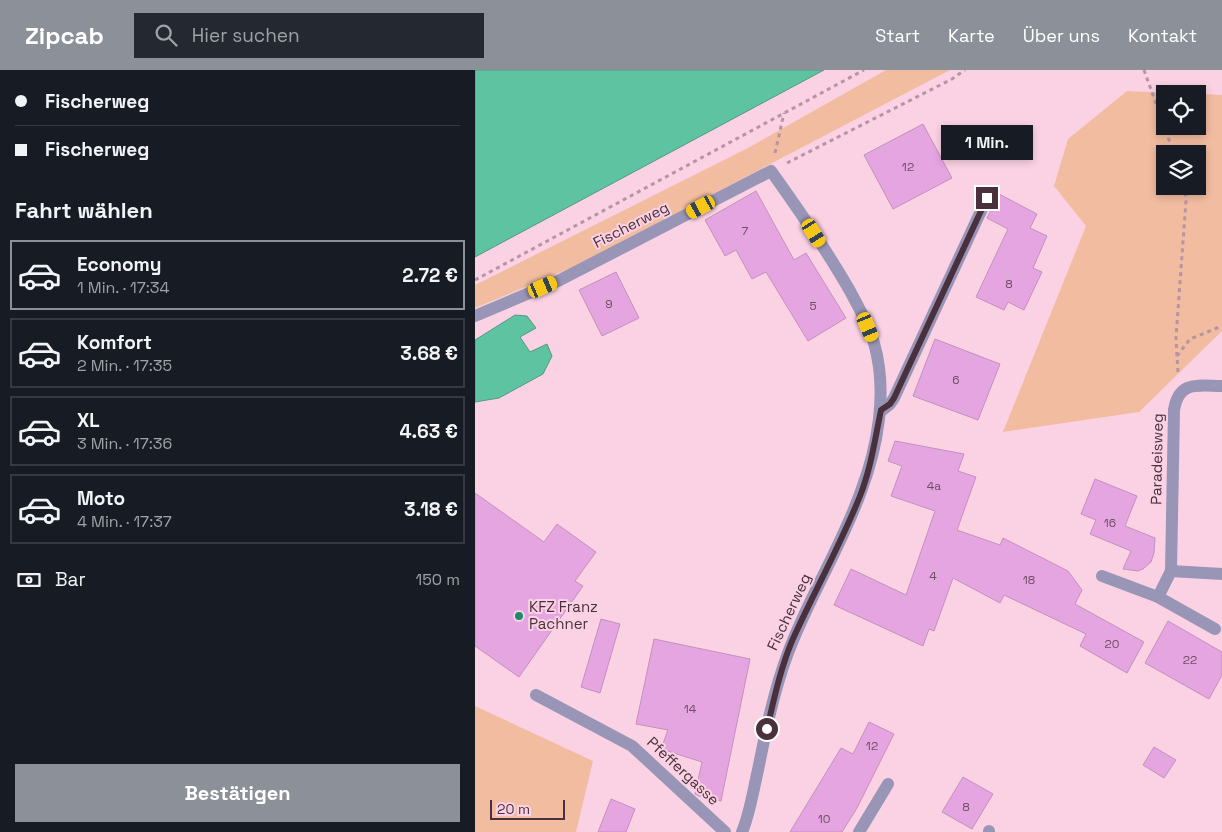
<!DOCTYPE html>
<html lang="de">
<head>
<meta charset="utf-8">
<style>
	:root { --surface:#171b24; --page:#242831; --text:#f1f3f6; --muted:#9ea1a6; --line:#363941; --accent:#8c9099 }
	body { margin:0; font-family:"Space Grotesk",sans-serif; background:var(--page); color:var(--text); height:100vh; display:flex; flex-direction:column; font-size:19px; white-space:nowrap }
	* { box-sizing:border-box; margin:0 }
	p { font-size:16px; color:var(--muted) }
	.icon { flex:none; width:28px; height:28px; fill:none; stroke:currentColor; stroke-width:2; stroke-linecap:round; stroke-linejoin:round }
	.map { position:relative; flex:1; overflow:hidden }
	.panel { display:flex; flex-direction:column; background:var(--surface); width:475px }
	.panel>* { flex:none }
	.guide { display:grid; align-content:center; height:110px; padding:0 15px; background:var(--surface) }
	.buttons { position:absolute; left:681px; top:15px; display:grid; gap:10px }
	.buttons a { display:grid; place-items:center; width:50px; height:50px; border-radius:0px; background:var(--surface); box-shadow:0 2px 8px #0003; font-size:25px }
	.scale { position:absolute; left:15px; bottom:12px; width:75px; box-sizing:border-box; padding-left:5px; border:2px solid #49303c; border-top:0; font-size:14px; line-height:18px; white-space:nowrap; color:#49303c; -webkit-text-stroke:4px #fbd2e4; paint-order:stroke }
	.end { position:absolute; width:22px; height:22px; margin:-11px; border:6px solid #49303c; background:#fff; box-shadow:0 0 0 2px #fff }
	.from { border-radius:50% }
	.bubble { position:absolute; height:35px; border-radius:0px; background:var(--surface); box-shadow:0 2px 8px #0003; font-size:16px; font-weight:600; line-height:35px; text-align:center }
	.car { position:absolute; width:15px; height:30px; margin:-15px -8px; border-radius:6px; box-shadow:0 0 4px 1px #0007; background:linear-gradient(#f5c518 24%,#345 0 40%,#f5c518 0 76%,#345 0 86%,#f5c518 0) }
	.guide b { display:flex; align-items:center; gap:18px; height:48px; font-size:19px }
	.guide b+b { border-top:1px solid var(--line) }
	.guide i { width:12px; height:12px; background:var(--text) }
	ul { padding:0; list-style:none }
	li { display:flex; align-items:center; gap:15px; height:70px; margin:0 10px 8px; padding:0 5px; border:2px solid var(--line); border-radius:0px }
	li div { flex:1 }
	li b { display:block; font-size:19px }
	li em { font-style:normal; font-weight:600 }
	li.current { border-color:var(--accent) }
	li>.icon { width:45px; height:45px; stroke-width:1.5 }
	h2 { padding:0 15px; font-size:22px; line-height:60px }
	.pay { display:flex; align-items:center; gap:12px; height:55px; padding:0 15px; font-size:19px }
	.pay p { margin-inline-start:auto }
	.button { display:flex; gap:10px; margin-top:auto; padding:10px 15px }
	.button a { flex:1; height:58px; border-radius:0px; background:var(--accent); color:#fff; font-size:20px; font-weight:600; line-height:58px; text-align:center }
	header { display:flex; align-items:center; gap:30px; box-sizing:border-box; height:70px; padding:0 25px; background:var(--accent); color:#fff }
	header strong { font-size:24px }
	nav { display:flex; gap:28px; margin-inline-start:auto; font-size:18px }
	.search { width:350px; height:45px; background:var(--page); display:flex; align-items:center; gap:12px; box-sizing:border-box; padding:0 18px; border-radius:0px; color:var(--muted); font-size:19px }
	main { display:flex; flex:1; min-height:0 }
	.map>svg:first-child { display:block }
	.green { fill:#f2bca0; fill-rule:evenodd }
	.water { fill:#5dc3a1; stroke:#579783 }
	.building { fill:#e5a5e0; stroke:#c291be }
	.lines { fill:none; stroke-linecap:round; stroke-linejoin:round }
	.path { stroke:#b794a4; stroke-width:3; stroke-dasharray:4 4; stroke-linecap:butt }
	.minor { stroke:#9895b6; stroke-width:12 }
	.route { stroke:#49303c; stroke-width:6 }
	.poi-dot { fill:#198c6e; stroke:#fbd2e4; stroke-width:2 }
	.labels { text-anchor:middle; stroke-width:4; stroke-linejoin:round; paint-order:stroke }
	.number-label { font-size:12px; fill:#704d65 }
	.street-label { font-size:15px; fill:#49303c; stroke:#fbd2e4 }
	.poi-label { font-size:15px; fill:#49303c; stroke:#fbd2e4; text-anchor:start }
</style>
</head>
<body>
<header>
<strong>Zipcab</strong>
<div class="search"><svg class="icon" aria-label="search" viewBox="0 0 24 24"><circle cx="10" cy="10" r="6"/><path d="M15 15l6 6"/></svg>Hier suchen</div>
<nav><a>Start</a><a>Karte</a><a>Über uns</a><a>Kontakt</a></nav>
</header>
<main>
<section class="panel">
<div class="guide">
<b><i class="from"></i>Fischerweg</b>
<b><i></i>Fischerweg</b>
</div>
<h2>Fahrt wählen</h2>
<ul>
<li class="current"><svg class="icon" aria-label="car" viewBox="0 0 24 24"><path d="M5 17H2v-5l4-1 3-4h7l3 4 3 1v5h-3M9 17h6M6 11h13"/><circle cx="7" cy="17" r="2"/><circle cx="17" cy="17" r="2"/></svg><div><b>Economy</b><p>1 Min. · 17:34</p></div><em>2.72 €</em></li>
<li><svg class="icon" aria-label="car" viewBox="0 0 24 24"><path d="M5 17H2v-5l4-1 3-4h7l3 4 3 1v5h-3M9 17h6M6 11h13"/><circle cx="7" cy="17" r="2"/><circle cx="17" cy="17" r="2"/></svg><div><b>Komfort</b><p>2 Min. · 17:35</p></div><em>3.68 €</em></li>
<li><svg class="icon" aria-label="car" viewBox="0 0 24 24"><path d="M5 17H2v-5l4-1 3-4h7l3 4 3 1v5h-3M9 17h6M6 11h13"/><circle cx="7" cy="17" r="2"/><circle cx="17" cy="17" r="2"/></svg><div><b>XL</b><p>3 Min. · 17:36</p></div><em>4.63 €</em></li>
<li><svg class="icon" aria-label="car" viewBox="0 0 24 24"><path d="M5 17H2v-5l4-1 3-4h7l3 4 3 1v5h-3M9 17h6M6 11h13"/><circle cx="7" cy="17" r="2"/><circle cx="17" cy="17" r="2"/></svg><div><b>Moto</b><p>4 Min. · 17:37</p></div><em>3.18 €</em></li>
</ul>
<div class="pay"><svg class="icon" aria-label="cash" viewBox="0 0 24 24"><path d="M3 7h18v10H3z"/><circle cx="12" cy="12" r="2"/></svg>Bar<p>150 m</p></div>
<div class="button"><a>Bestätigen</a></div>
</section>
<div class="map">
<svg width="747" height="762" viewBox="0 0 747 762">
	<rect width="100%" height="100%" fill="#fbd2e4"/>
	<g class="green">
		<path d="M411,0H475L96,198L0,238V215L273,78Z"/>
		<path d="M652,21L715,24H690V56H722L723,24L747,25V261L664,342L528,362L611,156L579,116L593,69ZM690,84H722V116H690Z"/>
		<path d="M0,636L118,691L101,762H0Z"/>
	</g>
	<g class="water">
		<path d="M0,0H349L0,187Z"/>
		<path d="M40,245L52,246L61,258L45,267L55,282L72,274L77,286L68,304L24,328L0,332V270Z"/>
	</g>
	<g class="building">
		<path d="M448,54L477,108L418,139L389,85Z"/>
		<path d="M281,121L319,190L331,183L371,248L333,271L291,202L277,209L261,180L250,186L230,150Z"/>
		<path d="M524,124L562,144L555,158L572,166L558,198L567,202L549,240L533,232L529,240L501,227L533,159L512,148Z"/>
		<path d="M141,202L164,248L127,266L104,220Z"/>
		<path d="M460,269L525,294L503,350L438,326Z"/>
		<path d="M420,371L489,384L483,401L501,407L482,460L525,475L528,468L593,501L607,520L600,534L669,572L652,603L605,576L611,564L529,525L525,533L478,508L459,561L454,559L448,576L359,535L376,499L431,525L460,441L416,426L427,396L413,391Z"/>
		<path d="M620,409L662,426L650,456L680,468L679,483L676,492L668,499L663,501L648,499L656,481L615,464L621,450L606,444Z"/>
		<path d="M0,423L69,472L82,454L121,482L100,511L108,516L44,607L0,576Z"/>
		<path d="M126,549L145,554L125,623L106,617Z"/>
		<path d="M693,551L747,582V605L734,629L670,593Z"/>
		<path d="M179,569L275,589L246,731L224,726L220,724L227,692L186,679L193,660L161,654Z"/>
		<path d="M394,652L419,664L382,738L367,762H315L366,678L378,684Z"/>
		<path d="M679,677L701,690L689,708L668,695Z"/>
		<path d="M488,707L518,724L497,759L467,742Z"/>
		<path d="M136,729L160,739L151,762H123Z"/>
	</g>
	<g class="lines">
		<g class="path">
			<path d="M669,0L699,84"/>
			<path d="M300,83L309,43"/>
			<path d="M312,93L477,9L490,0"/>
			<path d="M0,210L389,0"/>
			<path d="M702,286L701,267L711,131L710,116"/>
			<path d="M703,302L702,286L715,269L747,256"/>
		</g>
		<g class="minor">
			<path d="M0,246L85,210L296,101C324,140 351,179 375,221C384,238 394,255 399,273C413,322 403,377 385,424C365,479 333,529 313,583C299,620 291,660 283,700C278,721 275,743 267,762"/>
			<path d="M406,341L415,334L419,328L512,128"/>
			<path d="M696,501L747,504"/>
			<path d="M627,506L683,527L696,501L699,340C704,310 723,316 747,316"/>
			<path d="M683,527L740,559"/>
			<path d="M61,625L157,676L250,762"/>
			<path d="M384,762L413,714"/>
			<path d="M514,762V761"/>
		</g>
	</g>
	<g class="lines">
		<path class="route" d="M292,659C299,629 305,600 317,571C339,522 365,476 385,426C396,398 400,369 406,340L415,334L419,328L512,128"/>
	</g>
	<circle class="poi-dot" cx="44" cy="546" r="5"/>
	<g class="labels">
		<g class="number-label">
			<text x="433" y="101">12</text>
			<text x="270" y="165">7</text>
			<text x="534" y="218">8</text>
			<text x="134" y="238">9</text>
			<text x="338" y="240">5</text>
			<text x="481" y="314">6</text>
			<text x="459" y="420">4a</text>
			<text x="635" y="457">16</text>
			<text x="458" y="510">4</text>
			<text x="554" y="514">18</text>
			<text x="637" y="578">20</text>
			<text x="715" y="594">22</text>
			<text x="215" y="643">14</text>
			<text x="397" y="680">12</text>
			<text x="491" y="741">8</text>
			<text x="349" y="753">10</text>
		</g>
		<g class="street-label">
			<text transform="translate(156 155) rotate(-27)" y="5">Fischerweg</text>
			<text transform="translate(682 389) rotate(-89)" y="5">Paradeisweg</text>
			<text transform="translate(314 542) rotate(-65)" y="5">Fischerweg</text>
			<text transform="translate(208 701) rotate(43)" y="5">Pfeffergasse</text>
		</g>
		<g class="poi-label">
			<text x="54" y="542">KFZ Franz<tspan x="54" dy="17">Pachner</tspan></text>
		</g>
	</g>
</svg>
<div class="buttons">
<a><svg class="icon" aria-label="locate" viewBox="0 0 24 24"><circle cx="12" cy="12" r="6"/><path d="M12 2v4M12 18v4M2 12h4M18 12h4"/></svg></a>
<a><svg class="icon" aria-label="layers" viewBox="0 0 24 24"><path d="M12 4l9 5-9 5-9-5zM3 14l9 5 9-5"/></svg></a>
</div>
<div class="scale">20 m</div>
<i class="end from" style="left:292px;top:659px"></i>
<i class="end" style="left:512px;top:128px"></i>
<div class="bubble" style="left:466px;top:55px;width:92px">1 Min.</div>
<i class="car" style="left:226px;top:137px;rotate:242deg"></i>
<i class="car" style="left:339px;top:163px;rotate:148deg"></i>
<i class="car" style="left:68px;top:217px;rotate:67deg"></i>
<i class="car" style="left:393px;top:257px;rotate:157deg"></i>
</div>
</main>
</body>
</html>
